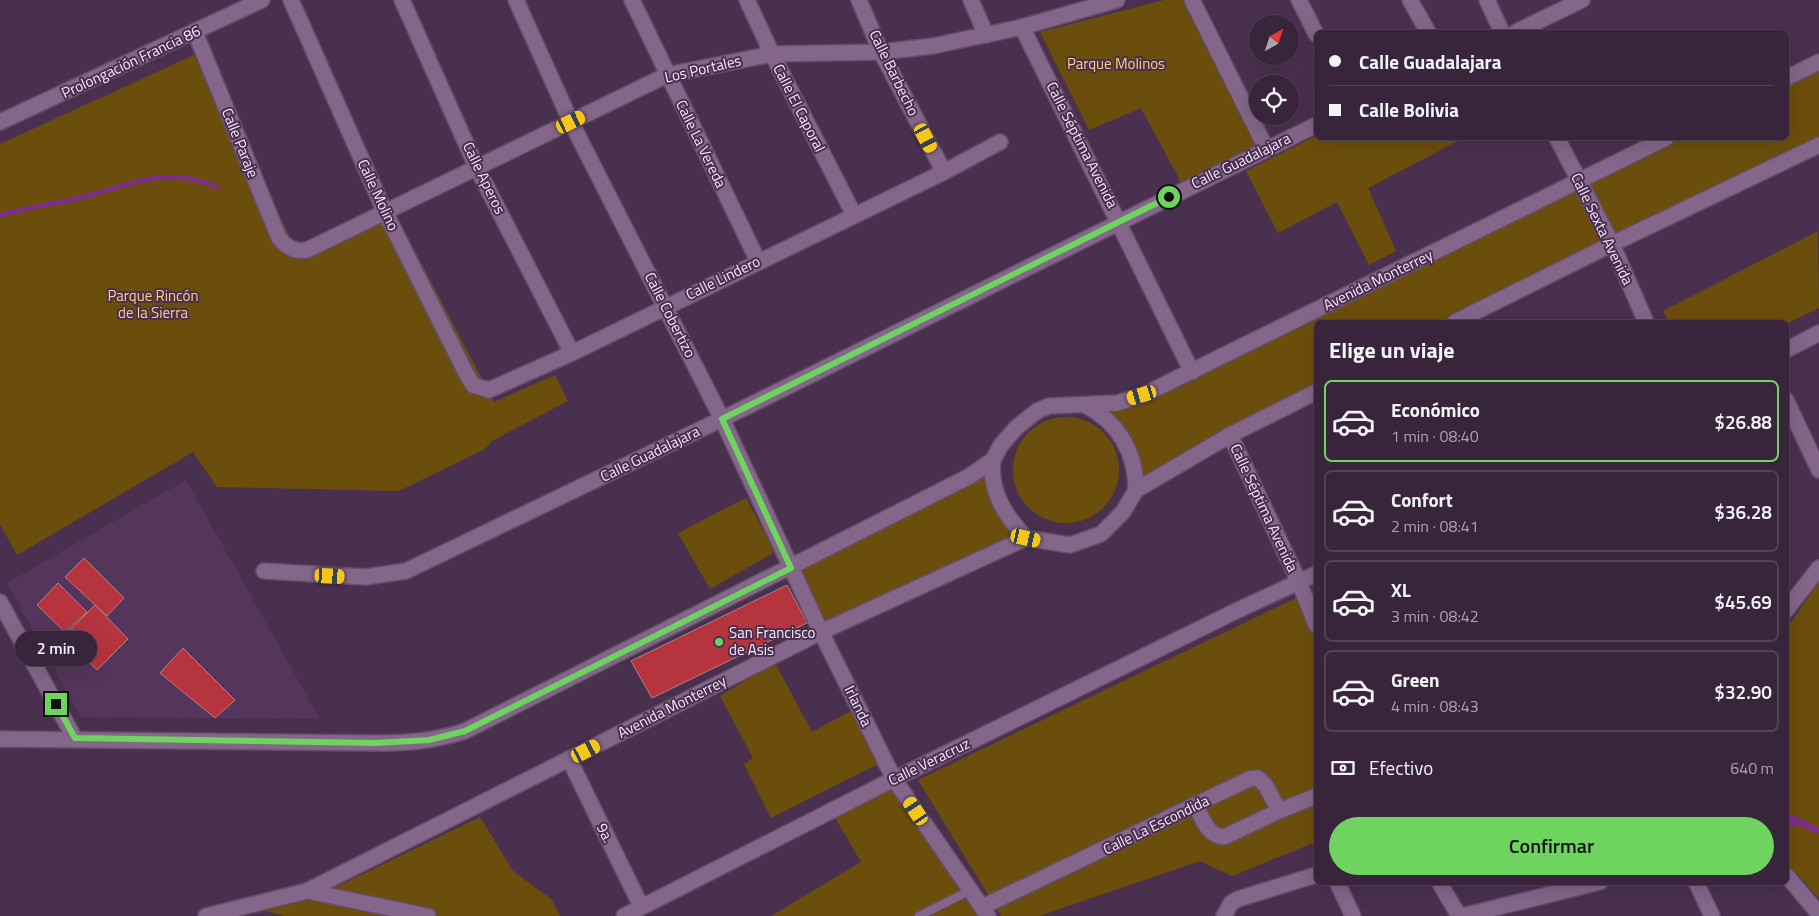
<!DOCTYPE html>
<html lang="es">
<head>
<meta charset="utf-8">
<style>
	:root { --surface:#38243b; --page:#3f2c42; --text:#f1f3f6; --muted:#aba4af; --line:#524155; --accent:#6fd360 }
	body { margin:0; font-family:"Titillium Web",sans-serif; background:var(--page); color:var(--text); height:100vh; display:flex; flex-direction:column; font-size:19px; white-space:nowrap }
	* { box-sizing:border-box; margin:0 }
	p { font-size:16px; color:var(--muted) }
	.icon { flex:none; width:28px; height:28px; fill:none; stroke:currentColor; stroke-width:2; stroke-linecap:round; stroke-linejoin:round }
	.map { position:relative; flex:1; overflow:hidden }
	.drawer { position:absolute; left:1314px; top:320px; width:475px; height:565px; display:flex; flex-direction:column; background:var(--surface); border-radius:8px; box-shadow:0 5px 20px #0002,0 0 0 1px var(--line) }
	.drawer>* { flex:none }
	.top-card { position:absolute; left:1314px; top:30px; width:475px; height:110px; border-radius:8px; box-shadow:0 5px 20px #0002,0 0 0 1px var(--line); display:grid; align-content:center; height:110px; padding:0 15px; background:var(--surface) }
	.needle { width:32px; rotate:39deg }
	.fabs { position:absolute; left:1249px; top:15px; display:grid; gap:10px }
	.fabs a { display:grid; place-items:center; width:50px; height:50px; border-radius:50%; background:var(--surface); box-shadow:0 5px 20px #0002,0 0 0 1px var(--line); font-size:25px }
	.end { position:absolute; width:22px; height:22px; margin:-11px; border:6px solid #6fd360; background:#111; box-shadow:0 0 0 2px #111 }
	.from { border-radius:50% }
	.bubble { position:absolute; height:35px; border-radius:18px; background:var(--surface); box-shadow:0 5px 20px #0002,0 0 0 1px var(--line); font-size:16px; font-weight:600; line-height:35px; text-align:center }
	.car { position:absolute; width:15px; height:30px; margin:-15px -8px; border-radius:6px; box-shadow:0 0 4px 1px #0007; background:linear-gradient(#f5c518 24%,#345 0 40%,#f5c518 0 76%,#345 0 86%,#f5c518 0) }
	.top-card b { display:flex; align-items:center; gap:18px; height:48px; font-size:19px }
	.top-card b+b { border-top:1px solid var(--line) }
	.top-card i { width:12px; height:12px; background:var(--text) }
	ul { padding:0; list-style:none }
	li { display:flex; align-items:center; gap:15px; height:82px; margin:0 10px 8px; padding:0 5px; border:2px solid var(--line); border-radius:8px }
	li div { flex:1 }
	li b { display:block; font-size:19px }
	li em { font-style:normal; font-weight:600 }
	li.selected { border-color:var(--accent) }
	li>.icon { width:45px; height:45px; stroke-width:1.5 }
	h2 { padding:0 15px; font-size:22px; line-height:60px }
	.pay { display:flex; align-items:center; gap:12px; height:55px; padding:0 15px; font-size:19px }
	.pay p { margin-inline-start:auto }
	.primary-button { display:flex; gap:10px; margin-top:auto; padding:10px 15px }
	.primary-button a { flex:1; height:58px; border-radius:30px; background:var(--accent); color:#111; font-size:20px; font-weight:600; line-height:58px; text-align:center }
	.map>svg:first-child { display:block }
	.built { fill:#55355b }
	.green { fill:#6c4e0c }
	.water { fill:#7e2c8d }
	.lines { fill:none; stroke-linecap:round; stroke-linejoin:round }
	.stream { stroke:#7e2c8d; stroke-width:4.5 }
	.building { fill:#b6343d; stroke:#b3807e }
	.lane-casing { stroke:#644d68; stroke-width:10 }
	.street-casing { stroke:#644d68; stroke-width:18 }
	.secondary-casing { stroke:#644d68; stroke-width:18 }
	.lane { stroke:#836689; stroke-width:8 }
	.street { stroke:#836689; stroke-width:15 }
	.secondary { stroke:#836689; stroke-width:15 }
	.route { stroke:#6fd360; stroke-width:6 }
	.poi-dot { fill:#6fd360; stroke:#4a304f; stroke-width:2 }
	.labels { text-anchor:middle; stroke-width:4; stroke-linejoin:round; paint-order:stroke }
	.street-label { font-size:15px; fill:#f8e7fb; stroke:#4a304f }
	.park-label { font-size:15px; fill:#fece78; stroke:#4a304f }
	.poi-label { font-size:15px; fill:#f8e7fb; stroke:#4a304f; text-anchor:start }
</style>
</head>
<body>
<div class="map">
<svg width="1819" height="916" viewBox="0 0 1819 916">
	<rect width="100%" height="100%" fill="#4a304f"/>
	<path class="built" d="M186,480L320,719L81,717L7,583Z"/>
	<g class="green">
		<path d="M1164,0H1182L1257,146L1182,184L1141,108L1089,130L1040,32Z"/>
		<path d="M194,55L299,254L392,207L494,402L555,375L568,401L492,441L485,449L399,491L217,487L193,452L17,555L0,524V144Z"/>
		<path d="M1819,62V145L1460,322H1316V397L1136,490L1135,471L1100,412L1666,138H1786V78Z"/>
		<path d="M1316,136V138H1464L1368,188L1396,251L1369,265L1337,202L1278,233L1246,171Z"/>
		<path d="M1818,231L1819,308L1786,324V322H1669L1663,311Z"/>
		<circle cx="1066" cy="470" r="53"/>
		<path d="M986,475C987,502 1000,518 1019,536L823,625L798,570Z"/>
		<path d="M746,498L775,552L710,589L678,533Z"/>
		<path d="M1819,581V898L1786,862V630Z"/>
		<path d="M1298,597L1316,633V842L1232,876L1200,861L1039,916H1001L918,780Z"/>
		<path d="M775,663L812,732L851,711L880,763L771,818L744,764L753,758L720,696Z"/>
		<path d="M891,782L978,916H771L861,862L833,814Z"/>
		<path d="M480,817L513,871L551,899L560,916H285L257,909L338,886Z"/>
	</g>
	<path class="water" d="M1786,812L1819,828V834L1797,825L1786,830V825L1792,822L1786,819Z"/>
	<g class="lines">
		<path class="stream" d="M0,215C26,208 52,204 79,198C130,186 163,164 217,187"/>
	</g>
	<g class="building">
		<path d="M84,558L124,598L107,616L65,577Z"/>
		<path d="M58,583L87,612L65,632L37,605Z"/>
		<path d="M787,585L807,623L652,698L631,661Z"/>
		<path d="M95,605L128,639L97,670L64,636Z"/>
		<path d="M183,648L235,700L215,718L160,673Z"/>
	</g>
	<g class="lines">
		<defs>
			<path id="lane" d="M919,916L971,890"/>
			<g id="street">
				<path d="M291,0L385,212L468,377L473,385L489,390L572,353L944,172L1000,142"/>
				<path d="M402,0L476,166L572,353"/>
				<path d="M632,0L758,261"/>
				<path d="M747,0L772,54L854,215"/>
				<path d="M859,0L881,52L944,172"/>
				<path d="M971,0L986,35"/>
				<path d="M1192,0L1266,148"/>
				<path d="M1299,0L1316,34"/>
				<path d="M1410,0L1428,32"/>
				<path d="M1487,0L1502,32"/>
				<path d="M1022,27L1192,372"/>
				<path d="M195,32L279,238C287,248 295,252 307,250L667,75L772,54L881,52L933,46L1022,27L1117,0"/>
				<path d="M1516,32L1582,0"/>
				<path d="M1786,78L1819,62"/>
				<path d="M1557,138L1612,244L1646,322"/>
				<path d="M1455,322L1612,244L1819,145"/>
				<path d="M1786,350L1819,333"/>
				<path d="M1786,400L1819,470"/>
				<path d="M1085,405C1118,422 1136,452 1136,490"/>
				<path d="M1230,435L1299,582L1316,625"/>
				<path d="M993,460C989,492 1005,515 1026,538"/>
				<path d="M264,571L366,577L406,571L722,419L1316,125"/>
				<path d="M0,602L75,739"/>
				<path d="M1786,610L1819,568"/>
				<path d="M0,739L376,743C407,743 435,741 465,731L970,476L993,460L1001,445L1016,428L1037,411L1049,406L1117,403L1143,395L1666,138"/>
				<path d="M569,759L641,906"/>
				<path d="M1196,806C1203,820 1207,835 1224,837L1279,811"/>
				<path d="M1786,875L1819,914"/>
				<path d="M1337,882L1353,916"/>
				<path d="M1439,882L1459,916"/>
				<path d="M1696,882L1712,916"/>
				<path d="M307,891L428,916"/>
				<path d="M982,907L1249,779L1258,778L1266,786L1279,811L1316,796"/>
				<path d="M206,916L307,891L821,632L1026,538L1070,545L1101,534L1123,512L1136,490L1230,435L1316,392"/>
				<path d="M624,916L894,779L1236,611L1316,574"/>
				<path d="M1224,916L1231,903L1238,899L1316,875"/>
				<path d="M1462,916L1600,882"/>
			</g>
			<g id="secondary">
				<path d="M516,0L571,122L722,419L821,632L894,779L988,916"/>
				<path d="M0,122L262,0"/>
			</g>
		</defs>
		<use href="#lane" class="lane-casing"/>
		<use href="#street" class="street-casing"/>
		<use href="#secondary" class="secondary-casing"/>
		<use href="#lane" class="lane"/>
		<use href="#street" class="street"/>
		<use href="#secondary" class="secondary"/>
	</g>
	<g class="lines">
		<path class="route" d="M56,704L75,738L376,743L429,740L465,731L791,568L722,419L1169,197"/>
	</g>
	<circle class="poi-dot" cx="719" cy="642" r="5"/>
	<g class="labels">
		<g class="street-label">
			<text transform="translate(131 62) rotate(-25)" y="5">Prolongación Francia 86</text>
			<text transform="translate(703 69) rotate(-13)" y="5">Los Portales</text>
			<text transform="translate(894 73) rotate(64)" y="5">Calle Barbecho</text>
			<text transform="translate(799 108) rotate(63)" y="5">Calle El Caporal</text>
			<text transform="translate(240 143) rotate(68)" y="5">Calle Paraje</text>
			<text transform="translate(701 144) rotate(64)" y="5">Calle La Vereda</text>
			<text transform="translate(1082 145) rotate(63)" y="5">Calle Séptima Avenida</text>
			<text transform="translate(1241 161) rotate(-26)" y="5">Calle Guadalajara</text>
			<text transform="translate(484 178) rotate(64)" y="5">Calle Aperos</text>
			<text transform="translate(378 195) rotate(65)" y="5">Calle Molino</text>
			<text transform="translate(1602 229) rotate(64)" y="5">Calle Sexta Avenida</text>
			<text transform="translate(723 278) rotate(-26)" y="5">Calle Lindero</text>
			<text transform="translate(1378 280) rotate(-26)" y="5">Avenida Monterrey</text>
			<text transform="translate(670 315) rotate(63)" y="5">Calle Cobertizo</text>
			<text transform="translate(650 454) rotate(-26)" y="5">Calle Guadalajara</text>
			<text transform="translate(1264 508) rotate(65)" y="5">Calle Séptima Avenida</text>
			<text transform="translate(858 706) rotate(64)" y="5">Irlanda</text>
			<text transform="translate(672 707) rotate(-27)" y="5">Avenida Monterrey</text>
			<text transform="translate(929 762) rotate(-26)" y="5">Calle Veracruz</text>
			<text transform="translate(1156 825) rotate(-26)" y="5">Calle La Escondida</text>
			<text transform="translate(605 833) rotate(64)" y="5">9a.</text>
		</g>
		<g class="park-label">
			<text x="1116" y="69">Parque Molinos</text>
			<text x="153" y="301">Parque Rincón<tspan x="153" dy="17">de la Sierra</tspan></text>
		</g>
		<g class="poi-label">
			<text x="729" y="638">San Francisco<tspan x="729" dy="17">de Asis</tspan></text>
		</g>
	</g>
</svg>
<div class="fabs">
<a><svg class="needle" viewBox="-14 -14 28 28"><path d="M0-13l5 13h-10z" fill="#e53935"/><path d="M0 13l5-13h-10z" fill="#aba4af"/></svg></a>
<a><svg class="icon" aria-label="locate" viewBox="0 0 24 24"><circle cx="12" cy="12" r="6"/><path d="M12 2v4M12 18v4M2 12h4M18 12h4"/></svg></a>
</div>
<i class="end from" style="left:1169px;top:197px"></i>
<i class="end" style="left:56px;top:704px"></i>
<div class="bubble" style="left:15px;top:631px;width:82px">2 min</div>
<i class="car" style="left:571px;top:122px;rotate:64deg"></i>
<i class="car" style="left:926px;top:138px;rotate:152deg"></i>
<i class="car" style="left:1142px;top:395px;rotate:253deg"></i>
<i class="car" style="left:1026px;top:538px;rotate:103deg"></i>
<i class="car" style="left:330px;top:576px;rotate:93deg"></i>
<i class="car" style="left:586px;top:751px;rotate:63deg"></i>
<i class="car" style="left:916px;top:811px;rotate:326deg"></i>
<div class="top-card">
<b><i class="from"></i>Calle Guadalajara</b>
<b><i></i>Calle Bolivia</b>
</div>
<section class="drawer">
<h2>Elige un viaje</h2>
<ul>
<li class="selected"><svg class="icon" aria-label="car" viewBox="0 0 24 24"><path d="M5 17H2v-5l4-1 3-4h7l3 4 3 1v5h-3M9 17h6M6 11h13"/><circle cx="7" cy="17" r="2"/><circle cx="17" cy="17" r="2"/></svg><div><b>Económico</b><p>1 min · 08:40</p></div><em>$26.88</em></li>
<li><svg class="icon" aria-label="car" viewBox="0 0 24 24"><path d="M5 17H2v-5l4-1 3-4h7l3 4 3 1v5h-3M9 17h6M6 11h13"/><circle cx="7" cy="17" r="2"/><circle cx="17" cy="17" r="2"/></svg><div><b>Confort</b><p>2 min · 08:41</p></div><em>$36.28</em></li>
<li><svg class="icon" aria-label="car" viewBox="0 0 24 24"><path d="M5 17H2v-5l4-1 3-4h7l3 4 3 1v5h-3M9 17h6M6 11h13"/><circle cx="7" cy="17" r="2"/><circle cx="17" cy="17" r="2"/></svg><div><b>XL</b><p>3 min · 08:42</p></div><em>$45.69</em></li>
<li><svg class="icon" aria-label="car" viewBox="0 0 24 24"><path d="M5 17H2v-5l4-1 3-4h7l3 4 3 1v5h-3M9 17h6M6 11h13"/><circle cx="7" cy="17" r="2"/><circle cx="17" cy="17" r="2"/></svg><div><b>Green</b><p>4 min · 08:43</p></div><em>$32.90</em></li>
</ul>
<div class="pay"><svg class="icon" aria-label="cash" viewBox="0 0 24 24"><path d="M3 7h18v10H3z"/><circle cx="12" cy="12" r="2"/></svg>Efectivo<p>640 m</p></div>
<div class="primary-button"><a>Confirmar</a></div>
</section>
</div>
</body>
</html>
